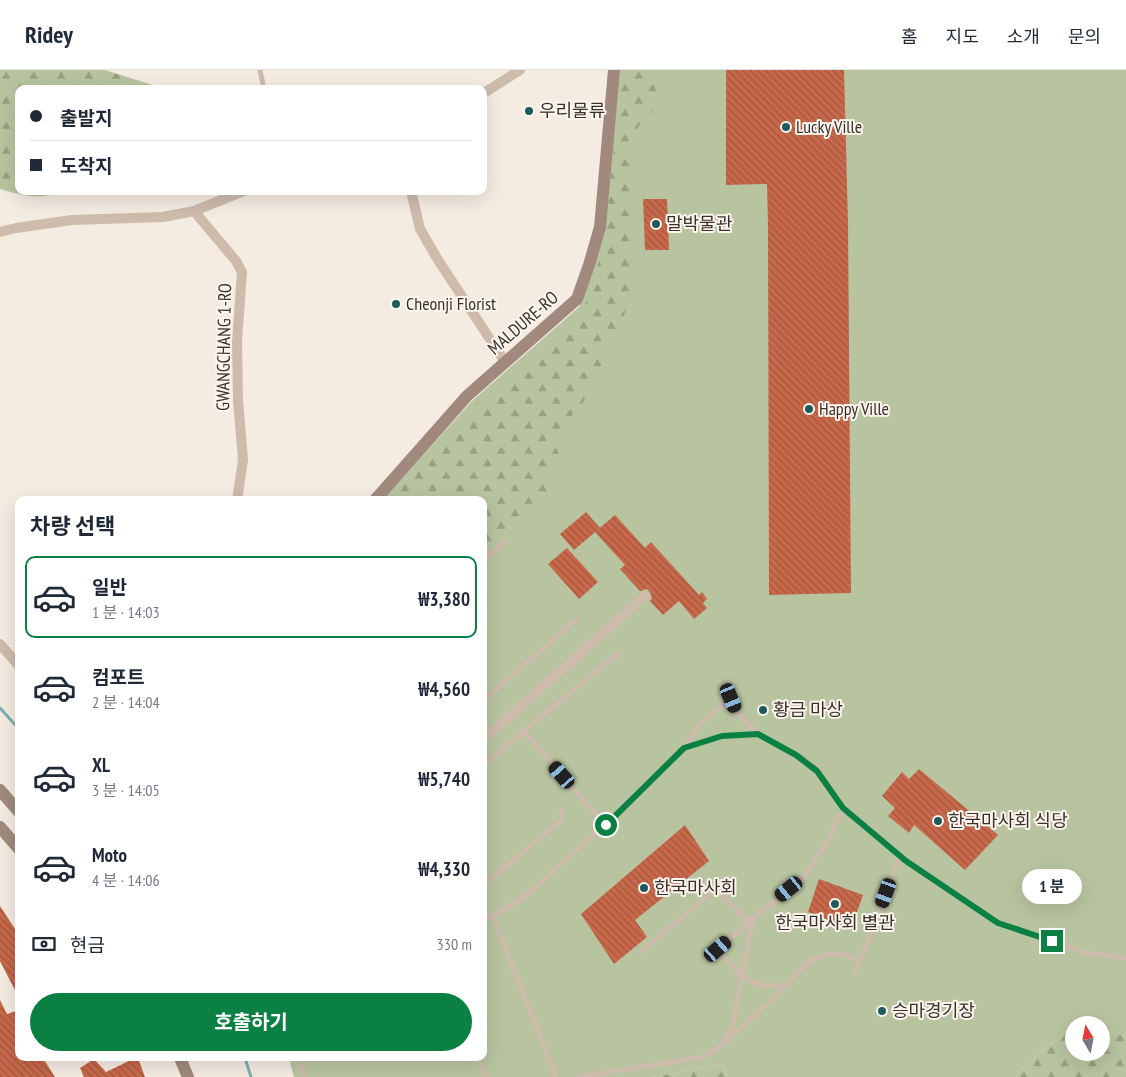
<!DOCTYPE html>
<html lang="ko">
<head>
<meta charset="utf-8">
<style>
	:root { --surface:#fff; --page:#f6f6f7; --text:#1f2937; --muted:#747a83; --line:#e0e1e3; --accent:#0b8043 }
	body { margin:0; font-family:"PT Sans Narrow","Noto Sans KR",sans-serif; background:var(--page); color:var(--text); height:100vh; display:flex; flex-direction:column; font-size:19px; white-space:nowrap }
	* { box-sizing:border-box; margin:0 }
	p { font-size:16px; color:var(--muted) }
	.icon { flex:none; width:28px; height:28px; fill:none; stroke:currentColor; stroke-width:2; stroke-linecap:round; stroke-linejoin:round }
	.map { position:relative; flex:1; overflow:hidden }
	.drawer { position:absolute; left:15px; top:426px; width:472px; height:565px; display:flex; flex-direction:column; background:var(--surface); border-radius:10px; box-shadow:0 5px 20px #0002 }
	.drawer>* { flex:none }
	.top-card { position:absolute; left:15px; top:15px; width:472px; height:110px; border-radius:10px; box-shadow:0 5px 20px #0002; display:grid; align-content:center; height:110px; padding:0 15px; background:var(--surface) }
	.needle { width:32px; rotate:350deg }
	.controls { position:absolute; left:1065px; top:946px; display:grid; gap:10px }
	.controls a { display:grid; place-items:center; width:45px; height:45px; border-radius:50%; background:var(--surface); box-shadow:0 5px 20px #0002; font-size:25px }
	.end { position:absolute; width:22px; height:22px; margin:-11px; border:6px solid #0b8043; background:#fff; box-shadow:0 0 0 2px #fff }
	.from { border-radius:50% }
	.bubble { position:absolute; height:35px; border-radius:18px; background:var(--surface); box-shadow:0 5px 20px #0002; font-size:16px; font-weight:700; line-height:35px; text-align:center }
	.car { position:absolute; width:15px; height:30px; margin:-15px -8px; border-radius:6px; box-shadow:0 0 4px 1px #0007; background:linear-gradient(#222 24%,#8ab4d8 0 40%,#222 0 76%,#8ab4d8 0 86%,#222 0) }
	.top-card b { display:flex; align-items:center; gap:18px; height:48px; font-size:19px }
	.top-card b+b { border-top:1px solid var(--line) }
	.top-card i { width:12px; height:12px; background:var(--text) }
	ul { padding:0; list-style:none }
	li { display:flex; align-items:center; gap:15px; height:82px; margin:0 10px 8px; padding:0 5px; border:2px solid transparent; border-radius:10px }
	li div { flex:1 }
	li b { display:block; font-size:19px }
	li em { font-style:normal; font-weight:700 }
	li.active { border-color:var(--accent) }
	li>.icon { width:45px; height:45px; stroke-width:1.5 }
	h2 { padding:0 15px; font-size:22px; line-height:60px }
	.pay { display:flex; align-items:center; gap:12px; height:55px; padding:0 15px; font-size:19px }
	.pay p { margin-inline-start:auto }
	.button { display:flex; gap:10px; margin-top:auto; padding:10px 15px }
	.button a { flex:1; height:58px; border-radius:30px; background:var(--accent); color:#fff; font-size:20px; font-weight:700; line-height:58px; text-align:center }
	header { display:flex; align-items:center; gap:30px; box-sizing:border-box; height:70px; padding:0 25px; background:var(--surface); border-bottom:1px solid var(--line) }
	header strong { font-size:24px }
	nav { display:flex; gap:28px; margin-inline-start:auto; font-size:18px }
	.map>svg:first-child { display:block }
	.green { fill:#b8c4a0 }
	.forest { fill:url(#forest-firs) }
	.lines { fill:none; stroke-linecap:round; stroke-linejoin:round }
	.stream { stroke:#7fb0b2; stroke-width:3 }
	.building { fill:url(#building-back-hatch) }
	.lane { stroke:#cdbbac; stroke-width:5 }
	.street { stroke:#cdbbac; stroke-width:10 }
	.secondary { stroke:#a18a7d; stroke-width:12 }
	.route { stroke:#0b8043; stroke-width:6 }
	.poi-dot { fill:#1f5a5e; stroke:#fbf5ee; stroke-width:2 }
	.labels { text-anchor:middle; stroke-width:4; stroke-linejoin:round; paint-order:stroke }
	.poi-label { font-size:18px; fill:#3b302b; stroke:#fbf5ee; text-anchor:start }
	.street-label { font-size:18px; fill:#3b302b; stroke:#fbf5ee }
</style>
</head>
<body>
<header>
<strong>Ridey</strong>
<nav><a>홈</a><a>지도</a><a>소개</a><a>문의</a></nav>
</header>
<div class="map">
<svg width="1126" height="1007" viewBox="0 0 1126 1007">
	<defs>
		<pattern id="forest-firs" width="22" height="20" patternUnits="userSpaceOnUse" patternTransform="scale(1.25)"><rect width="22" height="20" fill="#b8c4a0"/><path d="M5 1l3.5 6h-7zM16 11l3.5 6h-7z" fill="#97a083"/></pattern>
		<pattern id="building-back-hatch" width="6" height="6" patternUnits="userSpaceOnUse" patternTransform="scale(1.25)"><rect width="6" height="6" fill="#c8694b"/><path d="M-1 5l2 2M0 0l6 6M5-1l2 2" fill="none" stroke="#a4573f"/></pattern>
	</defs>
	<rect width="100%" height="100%" fill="#f4ebe1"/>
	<path class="green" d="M617,0H1126V967L1085,946L1018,1001L1016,1007H728L722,995L651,1007H294L289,988H484V430H382L472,331L579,237L593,200Z"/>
	<g class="forest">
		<path d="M0,0H105L159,17V19H19V121H59C41,132 18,124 0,119Z"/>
		<path d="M621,0H662L661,31L633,63L631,154L633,218L620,257L583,333L550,370L559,383L542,401L555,415L484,478V430H387L476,334L584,239L605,171Z"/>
		<path d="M1085,946L1126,967V1007H1016L1018,1001L1074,955V982H1101V955H1074Z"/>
		<path d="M722,995L728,1007H651Z"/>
	</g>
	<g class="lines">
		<g class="stream">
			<path d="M0,638L19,659"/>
			<path d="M245,988L251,1007"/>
		</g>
	</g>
	<g class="building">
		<path d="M726,0H844L848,153L851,523L769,525L768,156L767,114L726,115Z"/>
		<path d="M643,129H667L669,180H645Z"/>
		<path d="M586,442L600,458L574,480L560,464Z"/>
		<path d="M615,445L645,478L651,472L699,525L702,522L707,529L703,533L707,538L694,549L679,531L663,545L650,531L652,528L650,522L647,519L640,521L620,499L625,495L595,462Z"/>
		<path d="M567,478L598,512L579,529L548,494Z"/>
		<path d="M919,699L998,765L965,800L914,755L909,763L888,746L895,738L882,726L902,702L909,709Z"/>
		<path d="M685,755L709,791L635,850L647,867L614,894L581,844Z"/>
		<path d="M819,809L863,825L851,859L808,842Z"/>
		<path d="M0,836L15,859L19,857V928L0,891Z"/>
		<path d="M0,930L7,944L19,940V988H43L55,1007H0Z"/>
		<path d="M135,988H138L145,1007H84L80,998L94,989L106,1002Z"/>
	</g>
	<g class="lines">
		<g class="lane">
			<path d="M260,0L264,19"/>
			<path d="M484,490L505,471"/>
			<path d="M484,630L577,549"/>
			<path d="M524,661L605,755"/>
			<path d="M685,678L722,666L758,664"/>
			<path d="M484,696L524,661L618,584"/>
			<path d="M484,814L562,750L561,740"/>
			<path d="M493,846L556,1007"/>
			<path d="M753,848L718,879C733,896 746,917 772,916C777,916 783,915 788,915"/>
			<path d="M484,851L522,829L605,755L684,678L699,655L731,628L737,643L758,664L797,685L817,701L843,738L906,791L998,853L1087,883L1126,888"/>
			<path d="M641,882L716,819L744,848H753"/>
			<path d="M854,904L869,869L900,786"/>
			<path d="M728,970L773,929L810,891L828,884H837L845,885L859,891"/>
			<path d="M300,988L305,1007"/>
			<path d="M478,988L486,1007"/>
			<path d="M578,1007L703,987L716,979L725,972L733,953L753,848L801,810L826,774L843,738"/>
		</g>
		<g class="street">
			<path d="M484,23L520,0"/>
			<path d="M411,121L420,159L438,190L505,292"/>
			<path d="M194,141L236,191L242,202L237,271L238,330L243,390L237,430"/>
			<path d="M0,162L16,158L72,150L163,147L194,141L244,121"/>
			<path d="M0,574L19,596"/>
			<path d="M484,669L645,526"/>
		</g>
		<g class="secondary">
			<path d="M375,430L467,326L577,229L589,195L600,157L614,0"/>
			<path d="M0,720L19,742"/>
			<path d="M0,757L19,779"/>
			<path d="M180,988L188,1007"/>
		</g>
	</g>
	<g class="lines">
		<path class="route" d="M606,755L684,678L722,666L758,664L796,685L817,701L843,738L906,791L998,853L1052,871"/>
	</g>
	<g class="poi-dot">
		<circle cx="529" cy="41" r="5"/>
		<circle cx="786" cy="57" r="5"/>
		<circle cx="656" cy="154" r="5"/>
		<circle cx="396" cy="234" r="5"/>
		<circle cx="809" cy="339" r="5"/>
		<circle cx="763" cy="640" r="5"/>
		<circle cx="938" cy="751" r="5"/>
		<circle cx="644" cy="818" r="5"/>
		<circle cx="835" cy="834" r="5"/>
		<circle cx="882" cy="941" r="5"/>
	</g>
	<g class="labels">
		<g class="poi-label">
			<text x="539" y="47">우리물류</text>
			<text x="796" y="63">Lucky Ville</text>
			<text x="666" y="160">말박물관</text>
			<text x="406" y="240">Cheonji Florist</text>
			<text x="819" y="345">Happy Ville</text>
			<text x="773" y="646">황금 마상</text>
			<text x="948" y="757">한국마사회 식당</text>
			<text x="654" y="824">한국마사회</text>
			<text x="835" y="859" text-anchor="middle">한국마사회 별관</text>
			<text x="892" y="947">승마경기장</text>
		</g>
		<g class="street-label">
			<text transform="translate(523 253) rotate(-41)" y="6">MALDURE-RO</text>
			<text transform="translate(224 277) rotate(-89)" y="6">GWANGCHANG 1-RO</text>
		</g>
	</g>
</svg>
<div class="controls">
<a><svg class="needle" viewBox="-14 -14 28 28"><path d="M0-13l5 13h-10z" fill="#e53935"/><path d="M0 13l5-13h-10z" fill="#747a83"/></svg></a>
</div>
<i class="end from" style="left:606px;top:755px"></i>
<i class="end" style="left:1052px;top:871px"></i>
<div class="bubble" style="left:1022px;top:799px;width:60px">1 분</div>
<i class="car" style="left:731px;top:628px;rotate:157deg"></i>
<i class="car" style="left:562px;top:705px;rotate:319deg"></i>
<i class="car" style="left:789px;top:819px;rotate:231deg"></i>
<i class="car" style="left:886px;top:823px;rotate:200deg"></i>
<i class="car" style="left:718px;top:879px;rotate:49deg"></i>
<div class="top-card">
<b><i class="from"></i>출발지</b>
<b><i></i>도착지</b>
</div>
<section class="drawer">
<h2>차량 선택</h2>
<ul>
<li class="active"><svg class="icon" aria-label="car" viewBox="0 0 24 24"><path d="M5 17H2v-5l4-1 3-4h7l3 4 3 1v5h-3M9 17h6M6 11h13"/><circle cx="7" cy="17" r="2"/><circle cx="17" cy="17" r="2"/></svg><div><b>일반</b><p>1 분 · 14:03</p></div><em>₩3,380</em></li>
<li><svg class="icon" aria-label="car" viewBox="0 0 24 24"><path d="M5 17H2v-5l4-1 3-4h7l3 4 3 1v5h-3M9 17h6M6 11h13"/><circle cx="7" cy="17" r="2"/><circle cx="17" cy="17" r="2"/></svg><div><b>컴포트</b><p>2 분 · 14:04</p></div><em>₩4,560</em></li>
<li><svg class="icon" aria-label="car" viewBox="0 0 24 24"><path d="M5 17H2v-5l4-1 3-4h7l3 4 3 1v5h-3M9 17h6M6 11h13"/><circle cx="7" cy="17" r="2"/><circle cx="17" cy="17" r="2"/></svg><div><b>XL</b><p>3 분 · 14:05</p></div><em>₩5,740</em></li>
<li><svg class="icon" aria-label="car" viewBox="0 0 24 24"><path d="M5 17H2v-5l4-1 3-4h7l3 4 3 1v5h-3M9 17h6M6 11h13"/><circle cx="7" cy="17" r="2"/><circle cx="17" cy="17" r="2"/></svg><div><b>Moto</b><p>4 분 · 14:06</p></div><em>₩4,330</em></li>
</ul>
<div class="pay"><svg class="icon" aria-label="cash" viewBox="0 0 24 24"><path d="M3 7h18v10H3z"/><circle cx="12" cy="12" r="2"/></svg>현금<p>330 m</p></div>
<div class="button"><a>호출하기</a></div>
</section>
</div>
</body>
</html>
